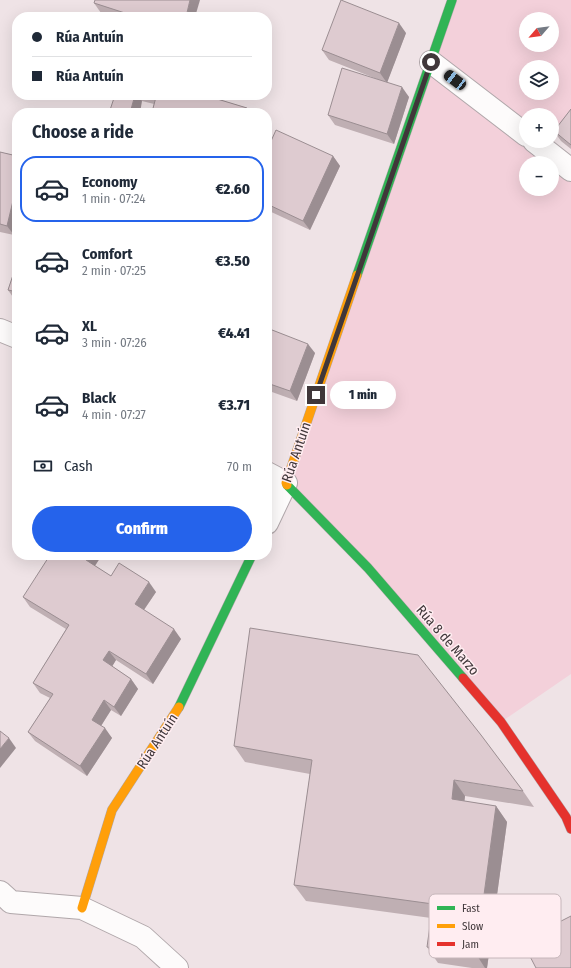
<!DOCTYPE html>
<html lang="en">
<head>
<meta charset="utf-8">
<style>
	:root { --surface:#fff; --page:#f2f2f3; --text:#1f2937; --muted:#747a83; --line:#e0e1e3; --accent:#2563eb }
	body { margin:0; font-family:"Fira Sans Condensed",sans-serif; background:var(--page); color:var(--text); height:100vh; display:flex; flex-direction:column; font-size:15px; white-space:nowrap }
	* { box-sizing:border-box; margin:0 }
	p { font-size:13px; color:var(--muted) }
	.icon { flex:none; width:22px; height:22px; fill:none; stroke:currentColor; stroke-width:2; stroke-linecap:round; stroke-linejoin:round }
	.map { position:relative; flex:1; overflow:hidden }
	.side { position:absolute; left:12px; top:108px; width:260px; height:452px; display:flex; flex-direction:column; background:var(--surface); border-radius:16px; box-shadow:0 4px 16px #0002 }
	.side>* { flex:none }
	.hud { position:absolute; left:12px; top:12px; width:260px; height:88px; border-radius:16px; box-shadow:0 4px 16px #0002; display:grid; align-content:center; height:88px; padding:0 20px; background:var(--surface) }
	.needle { width:26px; rotate:242deg }
	.fabs { position:absolute; left:519px; top:12px; display:grid; gap:8px }
	.fabs a { display:grid; place-items:center; width:40px; height:40px; border-radius:50%; background:var(--surface); box-shadow:0 4px 16px #0002; font-size:20px }
	.end { position:absolute; width:18px; height:18px; margin:-9px; border:5px solid #40373a; background:#fff; box-shadow:0 0 0 2px #fff }
	.from { border-radius:50% }
	.bubble { position:absolute; height:28px; border-radius:14px; background:var(--surface); box-shadow:0 4px 16px #0002; font-size:13px; font-weight:800; line-height:28px; text-align:center }
	.car { position:absolute; width:12px; height:24px; margin:-12px -6px; border-radius:5px; box-shadow:0 0 3px 1px #0007; background:linear-gradient(#222 24%,#8ab4d8 0 40%,#222 0 76%,#8ab4d8 0 86%,#222 0) }
	.hud b { display:flex; align-items:center; gap:14px; height:38px; font-size:15px }
	.hud b+b { border-top:1px solid var(--line) }
	.hud i { width:10px; height:10px; background:var(--text) }
	ul { padding:0; list-style:none }
	li { display:flex; align-items:center; gap:12px; height:66px; margin:0 8px 6px; padding:0 12px; border:2px solid transparent; border-radius:16px }
	li div { flex:1 }
	li b { display:block; font-size:15px }
	li em { font-style:normal; font-weight:800 }
	li.on { border-color:var(--accent) }
	li>.icon { width:36px; height:36px; stroke-width:1.5 }
	h2 { padding:0 20px; font-size:18px; line-height:48px }
	.pay { display:flex; align-items:center; gap:10px; height:44px; padding:0 20px; font-size:15px }
	.pay p { margin-inline-start:auto }
	.action { display:flex; gap:8px; margin-top:auto; padding:8px 20px }
	.action a { flex:1; height:46px; border-radius:24px; background:var(--accent); color:#fff; font-size:16px; font-weight:800; line-height:46px; text-align:center }
	.map>svg:first-child { display:block }
	.green { fill:#f3d0da; fill-rule:evenodd }
	.lines { fill:none; stroke-linecap:round; stroke-linejoin:round }
	.street-casing { stroke:#b0a7aa; stroke-width:24 }
	.fast-casing { stroke:#b0a7aa; stroke-width:10 }
	.slow-casing { stroke:#b0a7aa; stroke-width:10 }
	.jam-casing { stroke:#b0a7aa; stroke-width:10 }
	.street { stroke:#fdfbfb; stroke-width:22 }
	.fast { stroke:#30b455; stroke-width:9 }
	.slow { stroke:#ff9f0a; stroke-width:9 }
	.jam { stroke:#e5322d; stroke-width:9 }
	.wall { fill:#bfafb3 }
	.shaded-wall { fill:#9b8e92 }
	.building { fill:#decbd0; stroke:#9b8e92 }
	.route { stroke:#40373a; stroke-width:5 }
	.labels { text-anchor:middle; stroke-width:3; stroke-linejoin:round; paint-order:stroke }
	.street-label { font-size:14px; fill:#40373a; stroke:#ffedf1 }
	.key { fill:#ffedf1; stroke:#c6b6ba; stroke-width:1 }
	.key-label { font-size:11px; fill:#40373a }
</style>
</head>
<body>
<div class="map">
<svg width="571" height="968" viewBox="0 0 571 968">
	<rect width="100%" height="100%" fill="#efe3e6"/>
	<path class="green" d="M449,0H571V112L552,138V115H526V141L571,170V674L501,722L286,483ZM526,19H552V45H526ZM526,67H552V93H526ZM526,163H552V189H526Z"/>
	<g class="lines">
		<defs>
			<g id="street">
				<path d="M431,62L526,135"/>
				<path d="M534,141L571,170"/>
				<path d="M0,330L17,337"/>
				<path d="M267,473L286,483L267,523"/>
				<path d="M0,892L11,902L82,908L143,937L177,968"/>
			</g>
			<g id="fast">
				<path d="M357,275L452,0"/>
				<path d="M287,485L368,568L463,678"/>
				<path d="M179,707L252,555"/>
			</g>
			<g id="slow">
				<path d="M287,485L286,483L357,275"/>
				<path d="M82,908L112,810L179,707"/>
			</g>
			<path id="jam" d="M463,678L501,722L566,817L571,829"/>
		</defs>
		<use href="#street" class="street-casing"/>
		<use href="#fast" class="fast-casing"/>
		<use href="#slow" class="slow-casing"/>
		<use href="#jam" class="jam-casing"/>
		<use href="#street" class="street"/>
		<use href="#fast" class="fast"/>
		<use href="#slow" class="slow"/>
		<use href="#jam" class="jam"/>
	</g>
	<g class="wall">
		<path d="M94,3L195,17H113L101,13Z"/>
		<path d="M406,33L387,82L409,97L394,144L335,125L328,115L382,81L329,60L322,50Z"/>
		<path d="M115,95H204L247,108L251,113H152V112L154,104L142,101Z"/>
		<path d="M571,109V149L561,141L554,131Z"/>
		<path d="M267,150L333,156L340,166L310,230L267,210Z"/>
		<path d="M0,152L17,156V224L14,235L0,232Z"/>
		<path d="M17,263V300H15L8,290Z"/>
		<path d="M267,328L315,353L297,401L272,392L267,404Z"/>
		<path d="M100,558L95,566L111,576L156,592L144,610L181,639L153,684L116,660L112,666L131,679L138,689L121,716L111,710L101,726L112,738L87,776L35,741L28,732L50,698L40,693L33,683L66,629L30,607L23,597Z"/>
		<path d="M234,746L523,791L534,807L465,796L464,801L496,806L507,822L487,968H472L438,963L427,947L431,918L306,901L294,885L310,774L245,762Z"/>
	</g>
	<g class="shaded-wall">
		<path d="M190,0H200L195,17H186Z"/>
		<path d="M399,23L406,33L387,83L380,73Z"/>
		<path d="M402,87L409,97L394,144L387,134Z"/>
		<path d="M135,95H138L142,101L140,113H130Z"/>
		<path d="M247,108L251,113H245Z"/>
		<path d="M333,156L340,166L310,230L303,221Z"/>
		<path d="M17,184V224L14,235L7,226Z"/>
		<path d="M308,344L315,353L297,401L290,391Z"/>
		<path d="M267,385L272,392L267,404Z"/>
		<path d="M89,555H98L100,558L92,570L86,560Z"/>
		<path d="M149,582L156,592L141,614L135,604Z"/>
		<path d="M174,629L181,639L153,684L146,674Z"/>
		<path d="M109,651L116,660L110,670L103,660Z"/>
		<path d="M131,679L138,689L121,716L114,707Z"/>
		<path d="M104,700L111,710L99,729L92,720Z"/>
		<path d="M105,728L112,738L87,776L80,766Z"/>
		<path d="M9,738L16,748L0,768V749Z"/>
		<path d="M454,780L465,796L463,815L452,799Z"/>
		<path d="M496,806L507,822L487,968H485L476,954Z"/>
	</g>
	<g class="building">
		<path d="M95,0H190L186,17H127L128,14L94,3Z"/>
		<path d="M341,0L399,23L380,73L322,50Z"/>
		<path d="M342,68L402,87L387,134L328,115Z"/>
		<path d="M115,95H135L130,113H109Z"/>
		<path d="M149,95H204L247,108L245,113H155L152,112L156,97Z"/>
		<path d="M571,109V145L554,131Z"/>
		<path d="M276,130L333,156L303,221L267,204V150Z"/>
		<path d="M0,152L17,156V184L7,226L0,224Z"/>
		<path d="M17,263V292L8,290Z"/>
		<path d="M267,328L308,344L290,391L267,383Z"/>
		<path d="M50,555H89L86,560L111,576L119,563L149,582L135,604L174,629L146,674L109,651L103,660L131,679L114,707L104,700L92,720L105,728L80,766L28,732L53,694L33,683L69,625L23,597Z"/>
		<path d="M250,628L418,655L481,735L523,791L454,780L452,799L496,806L476,954L427,947L433,904L294,885L312,760L234,746Z"/>
		<path d="M0,731L9,738L0,749Z"/>
		<path d="M571,916V968H536L522,941Z"/>
	</g>
	<g class="lines">
		<path class="route" d="M316,395L431,62"/>
	</g>
	<g class="labels">
		<g class="street-label">
			<text transform="translate(296 452) rotate(-71)" y="5">Rúa Antuín</text>
			<text transform="translate(448 640) rotate(49)" y="5">Rúa 8 de Marzo</text>
			<text transform="translate(157 741) rotate(-57)" y="5">Rúa Antuín</text>
		</g>
	</g>
	<rect x="429" y="894" width="132" height="64" rx="6" class="key"/>
	<rect x="437" y="906" width="18" height="4" fill="#30b455"/>
	<rect x="437" y="924" width="18" height="4" fill="#ff9f0a"/>
	<rect x="437" y="942" width="18" height="4" fill="#e5322d"/>
	<g class="key-label">
		<text x="462" y="912">Fast</text>
		<text x="462" y="930">Slow</text>
		<text x="462" y="948">Jam</text>
	</g>
</svg>
<div class="fabs">
<a><svg class="needle" viewBox="-14 -14 28 28"><path d="M0-13l5 13h-10z" fill="#e53935"/><path d="M0 13l5-13h-10z" fill="#747a83"/></svg></a>
<a><svg class="icon" aria-label="layers" viewBox="0 0 24 24"><path d="M12 4l9 5-9 5-9-5zM3 14l9 5 9-5"/></svg></a>
<a>+</a>
<a>−</a>
</div>
<i class="end from" style="left:431px;top:62px"></i>
<i class="end" style="left:316px;top:395px"></i>
<div class="bubble" style="left:330px;top:381px;width:66px">1 min</div>
<i class="car" style="left:455px;top:80px;rotate:307deg"></i>
<div class="hud">
<b><i class="from"></i>Rúa Antuín</b>
<b><i></i>Rúa Antuín</b>
</div>
<section class="side">
<h2>Choose a ride</h2>
<ul>
<li class="on"><svg class="icon" aria-label="car" viewBox="0 0 24 24"><path d="M5 17H2v-5l4-1 3-4h7l3 4 3 1v5h-3M9 17h6M6 11h13"/><circle cx="7" cy="17" r="2"/><circle cx="17" cy="17" r="2"/></svg><div><b>Economy</b><p>1 min · 07:24</p></div><em>€2.60</em></li>
<li><svg class="icon" aria-label="car" viewBox="0 0 24 24"><path d="M5 17H2v-5l4-1 3-4h7l3 4 3 1v5h-3M9 17h6M6 11h13"/><circle cx="7" cy="17" r="2"/><circle cx="17" cy="17" r="2"/></svg><div><b>Comfort</b><p>2 min · 07:25</p></div><em>€3.50</em></li>
<li><svg class="icon" aria-label="car" viewBox="0 0 24 24"><path d="M5 17H2v-5l4-1 3-4h7l3 4 3 1v5h-3M9 17h6M6 11h13"/><circle cx="7" cy="17" r="2"/><circle cx="17" cy="17" r="2"/></svg><div><b>XL</b><p>3 min · 07:26</p></div><em>€4.41</em></li>
<li><svg class="icon" aria-label="car" viewBox="0 0 24 24"><path d="M5 17H2v-5l4-1 3-4h7l3 4 3 1v5h-3M9 17h6M6 11h13"/><circle cx="7" cy="17" r="2"/><circle cx="17" cy="17" r="2"/></svg><div><b>Black</b><p>4 min · 07:27</p></div><em>€3.71</em></li>
</ul>
<div class="pay"><svg class="icon" aria-label="cash" viewBox="0 0 24 24"><path d="M3 7h18v10H3z"/><circle cx="12" cy="12" r="2"/></svg>Cash<p>70 m</p></div>
<div class="action"><a>Confirm</a></div>
</section>
</div>
</body>
</html>
